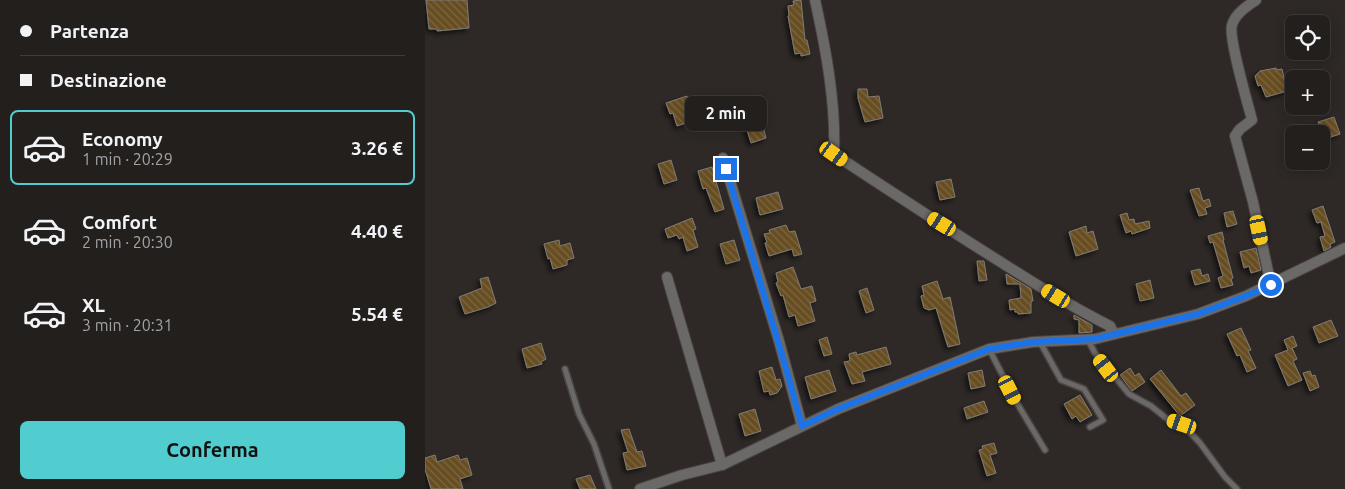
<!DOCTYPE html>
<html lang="it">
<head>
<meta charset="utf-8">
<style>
	:root { --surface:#221f1d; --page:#2e2c2a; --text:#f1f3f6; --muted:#a2a2a4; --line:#3f3d3b; --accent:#52cdcf }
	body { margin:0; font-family:Ubuntu,sans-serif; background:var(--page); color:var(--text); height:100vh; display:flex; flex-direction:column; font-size:19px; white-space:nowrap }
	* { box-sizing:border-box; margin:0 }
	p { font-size:16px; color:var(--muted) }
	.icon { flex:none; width:28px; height:28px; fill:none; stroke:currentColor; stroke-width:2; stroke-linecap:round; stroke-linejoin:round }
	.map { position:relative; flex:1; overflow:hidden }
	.side { display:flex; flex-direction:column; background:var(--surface); width:425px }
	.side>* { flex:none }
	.top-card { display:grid; align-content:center; height:110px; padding:0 20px; background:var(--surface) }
	.fabs { position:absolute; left:860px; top:15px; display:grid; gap:10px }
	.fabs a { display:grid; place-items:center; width:45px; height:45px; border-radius:8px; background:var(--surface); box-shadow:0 2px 12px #0003,0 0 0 1px var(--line); font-size:25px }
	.end { position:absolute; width:22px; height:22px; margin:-11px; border:6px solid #1a73e8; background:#fff; box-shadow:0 0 0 2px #fff }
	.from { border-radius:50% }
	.bubble { position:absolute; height:35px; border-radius:8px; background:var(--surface); box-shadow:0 2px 12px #0003,0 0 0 1px var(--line); font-size:16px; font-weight:700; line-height:35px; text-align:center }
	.car { position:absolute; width:15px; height:30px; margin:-15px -8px; border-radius:6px; box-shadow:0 0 4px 1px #0007; background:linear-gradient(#f5c518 24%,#345 0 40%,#f5c518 0 76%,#345 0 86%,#f5c518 0) }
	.top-card b { display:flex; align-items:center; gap:18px; height:48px; font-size:19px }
	.top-card b+b { border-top:1px solid var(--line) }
	.top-card i { width:12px; height:12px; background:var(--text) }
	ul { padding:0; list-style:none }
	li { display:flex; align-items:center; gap:15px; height:75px; margin:0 10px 8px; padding:0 10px; border:2px solid transparent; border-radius:8px }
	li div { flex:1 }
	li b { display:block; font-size:19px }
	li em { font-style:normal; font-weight:700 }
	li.on { border-color:var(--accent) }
	li>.icon { width:45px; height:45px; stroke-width:1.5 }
	.primary-button { display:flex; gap:10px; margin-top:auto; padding:10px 20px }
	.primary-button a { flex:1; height:58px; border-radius:8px; background:var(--accent); color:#111; font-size:20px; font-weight:700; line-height:58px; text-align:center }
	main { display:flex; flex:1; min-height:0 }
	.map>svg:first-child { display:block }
	.building { fill:url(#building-back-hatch); stroke:#7f7c77; filter:url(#shadow) }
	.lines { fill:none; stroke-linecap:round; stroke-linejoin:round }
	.service-casing { stroke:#494443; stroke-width:8 }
	.minor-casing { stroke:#494443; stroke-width:12 }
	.service { stroke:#6b6868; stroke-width:5 }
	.minor { stroke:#6b6868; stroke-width:10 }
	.route { stroke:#1a73e8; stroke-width:6 }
</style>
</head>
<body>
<main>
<section class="side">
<div class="top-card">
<b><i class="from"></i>Partenza</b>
<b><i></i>Destinazione</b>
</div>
<ul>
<li class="on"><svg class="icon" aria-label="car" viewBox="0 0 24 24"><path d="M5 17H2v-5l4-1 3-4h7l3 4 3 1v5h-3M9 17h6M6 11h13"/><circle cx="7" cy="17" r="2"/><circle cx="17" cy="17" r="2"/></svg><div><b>Economy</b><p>1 min · 20:29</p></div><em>3.26 €</em></li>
<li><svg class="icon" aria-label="car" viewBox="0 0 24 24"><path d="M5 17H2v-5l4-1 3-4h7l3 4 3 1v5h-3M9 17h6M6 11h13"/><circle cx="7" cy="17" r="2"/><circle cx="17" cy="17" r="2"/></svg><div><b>Comfort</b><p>2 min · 20:30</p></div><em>4.40 €</em></li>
<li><svg class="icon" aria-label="car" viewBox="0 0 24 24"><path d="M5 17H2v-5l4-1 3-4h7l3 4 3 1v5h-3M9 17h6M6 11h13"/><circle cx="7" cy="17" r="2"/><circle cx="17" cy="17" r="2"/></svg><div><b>XL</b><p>3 min · 20:31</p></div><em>5.54 €</em></li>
</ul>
<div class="primary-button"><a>Conferma</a></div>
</section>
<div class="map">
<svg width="920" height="489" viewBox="0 0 920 489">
	<defs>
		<pattern id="building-back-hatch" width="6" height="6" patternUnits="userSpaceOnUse" patternTransform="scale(1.25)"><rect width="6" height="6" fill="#674e22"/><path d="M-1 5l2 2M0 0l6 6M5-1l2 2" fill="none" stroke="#7c6741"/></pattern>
		<filter id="shadow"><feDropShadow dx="-3" dy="3" stdDeviation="2.5" flood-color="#0009"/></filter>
	</defs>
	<rect width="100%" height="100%" fill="#2e2927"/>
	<g class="building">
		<path d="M1,0H42L44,28L12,31V29H4Z"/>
		<path d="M376,0L380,40H382L385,54L376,56V53L370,54L363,16H364L363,6L369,5L368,1Z"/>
		<path d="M851,68L852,70L857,69L862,91L841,97L836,85L833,86L830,76L835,71Z"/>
		<path d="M433,89H442L443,97L454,96L458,118L440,122L433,98Z"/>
		<path d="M262,96L270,120L252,126L248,113L245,114L241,103Z"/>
		<path d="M909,117L915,134L900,139L893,122Z"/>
		<path d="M336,118L341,138L326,143L320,123Z"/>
		<path d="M246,160L252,180L239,184L233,164Z"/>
		<path d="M287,167L299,209L290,212L281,188L278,189L273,171Z"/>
		<path d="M526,179L530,197L515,200L511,182Z"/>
		<path d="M774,188L778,201L784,199L786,206L780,208L782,214L774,216L765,190Z"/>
		<path d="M353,192L358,209L335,215L331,198Z"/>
		<path d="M898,206L910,242L905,244L906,247L899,251L895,237L900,236L896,222L892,223L887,210Z"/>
		<path d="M808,211L812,224L802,227L799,213Z"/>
		<path d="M702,213L704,220L709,219L710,224L724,221L725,228L707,234L706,231L701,233L695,215Z"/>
		<path d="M267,218L271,229L268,230L273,247L262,251L258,237L254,239L252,235L243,238L240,229Z"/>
		<path d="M361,225L364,232L370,231L377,254L369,256L367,249L344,256L340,243L342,242L339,234L345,233L344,230Z"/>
		<path d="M661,226L662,233L668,231L673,249L651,256L644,232Z"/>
		<path d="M797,232L799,240H798L808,278L806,279L808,285L796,288L793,278L798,276L788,242L785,243L783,236Z"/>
		<path d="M134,240L135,246L145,243L149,258L142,260V265L128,269L125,258L123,259L119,244Z"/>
		<path d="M309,240L315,260L301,264L295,244Z"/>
		<path d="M831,248L836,270L826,273L824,266L819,268L815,252Z"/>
		<path d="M552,261H559L562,280L554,281Z"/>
		<path d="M368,267L376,289L387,286L391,301L385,303L390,321L373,326L370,315L364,317L358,295L356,296L351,283L353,282L351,273Z"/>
		<path d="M775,269L777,276L783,274L785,281L770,285L766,271Z"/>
		<path d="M581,274L606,289L608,301H606V313L593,314V312H590V309L585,310L584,300L596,298L595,284H582Z"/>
		<path d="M63,277L71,303L63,307L40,314L34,297L57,288L55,279Z"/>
		<path d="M725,280L729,298L715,301L711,284Z"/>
		<path d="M512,281L518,299L525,297L535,344L523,347L511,308L504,310L499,308L496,296L499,295L497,286Z"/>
		<path d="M442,288L449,310L441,313L434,291Z"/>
		<path d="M649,315L667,325V332L654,333V320L649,319Z"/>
		<path d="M906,320L913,336L894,343L888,327Z"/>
		<path d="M816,328L826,350L823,351L831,368L822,372L815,355L812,356L802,334Z"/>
		<path d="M868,336L872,346L867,348L872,359L868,361L877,380L863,386L850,355L863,350L859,340Z"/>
		<path d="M402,337L407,354L399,356L394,340Z"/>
		<path d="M116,343L121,359L116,362L117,364L102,368L97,349Z"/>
		<path d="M461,347L466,364L437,372L440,381L427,384L419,362L425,361L424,354L431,352L432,355Z"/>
		<path d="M347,367L351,380L355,379L357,386L352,393L345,395L344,391L339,392L334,371Z"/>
		<path d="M705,368L710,376L714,373L720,382L707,391L695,375Z"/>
		<path d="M404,370L411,391L386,399L380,377Z"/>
		<path d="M557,370L560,386L546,389L543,373Z"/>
		<path d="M736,370L756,396L761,393L770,405L755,416L725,379Z"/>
		<path d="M885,371L887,376L890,375L894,387L885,391L878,373Z"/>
		<path d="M655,395L667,415L655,422L651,416L647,419L639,404Z"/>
		<path d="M559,401L563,412L542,419L539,408Z"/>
		<path d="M330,409L336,431L320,436L314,414Z"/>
		<path d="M204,429L212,452L217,451L221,466L202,470L198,453L203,452L196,430Z"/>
		<path d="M569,443L572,453L565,455L571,473L562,476L554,450L558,449L557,446Z"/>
		<path d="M10,455L12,462L33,455L35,460L42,458L47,475L35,479L38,489H6L0,469V458Z"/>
		<path d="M165,475L171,489H155L151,479Z"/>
	</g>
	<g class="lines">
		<defs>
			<g id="service">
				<path d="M663,340L670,353L704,394L726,406L741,418L757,424L775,443L800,477L812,489"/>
				<path d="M615,342L636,380L659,389L678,420L665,427"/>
				<path d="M564,349L592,403L620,450"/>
				<path d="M140,369L154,414L169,444L184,489"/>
			</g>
			<g id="minor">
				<path d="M390,0C401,50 411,103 409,154C454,184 499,213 544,242C590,271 637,302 685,326L687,330L684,335"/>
				<path d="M831,0C822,6 810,14 807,25C803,37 823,104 827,120L815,129L810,136L828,202L846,285"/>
				<path d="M298,158L354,341L377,426"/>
				<path d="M242,277L297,465"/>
				<path d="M215,489L257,475L297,465L413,409L564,349L608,342L670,339L773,314L821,296L920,248"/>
			</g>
		</defs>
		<use href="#service" class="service-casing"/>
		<use href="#minor" class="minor-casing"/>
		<use href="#service" class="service"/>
		<use href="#minor" class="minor"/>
	</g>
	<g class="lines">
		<path class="route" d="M301,169L360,365L377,426L413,409L564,349L608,342L670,339L773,314L821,296L846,285"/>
	</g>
</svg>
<div class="fabs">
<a><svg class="icon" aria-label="locate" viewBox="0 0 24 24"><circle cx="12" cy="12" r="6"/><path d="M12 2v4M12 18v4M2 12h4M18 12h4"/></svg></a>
<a>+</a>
<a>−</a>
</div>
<i class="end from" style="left:846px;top:285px"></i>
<i class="end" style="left:301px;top:169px"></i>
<div class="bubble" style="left:260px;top:96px;width:82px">2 min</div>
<i class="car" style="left:409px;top:154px;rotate:125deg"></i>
<i class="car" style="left:517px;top:224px;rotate:301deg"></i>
<i class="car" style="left:834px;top:230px;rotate:168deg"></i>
<i class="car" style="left:631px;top:296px;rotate:301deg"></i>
<i class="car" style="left:681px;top:368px;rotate:323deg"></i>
<i class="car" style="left:585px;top:390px;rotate:153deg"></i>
<i class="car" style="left:757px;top:424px;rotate:289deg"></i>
</div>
</main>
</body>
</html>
